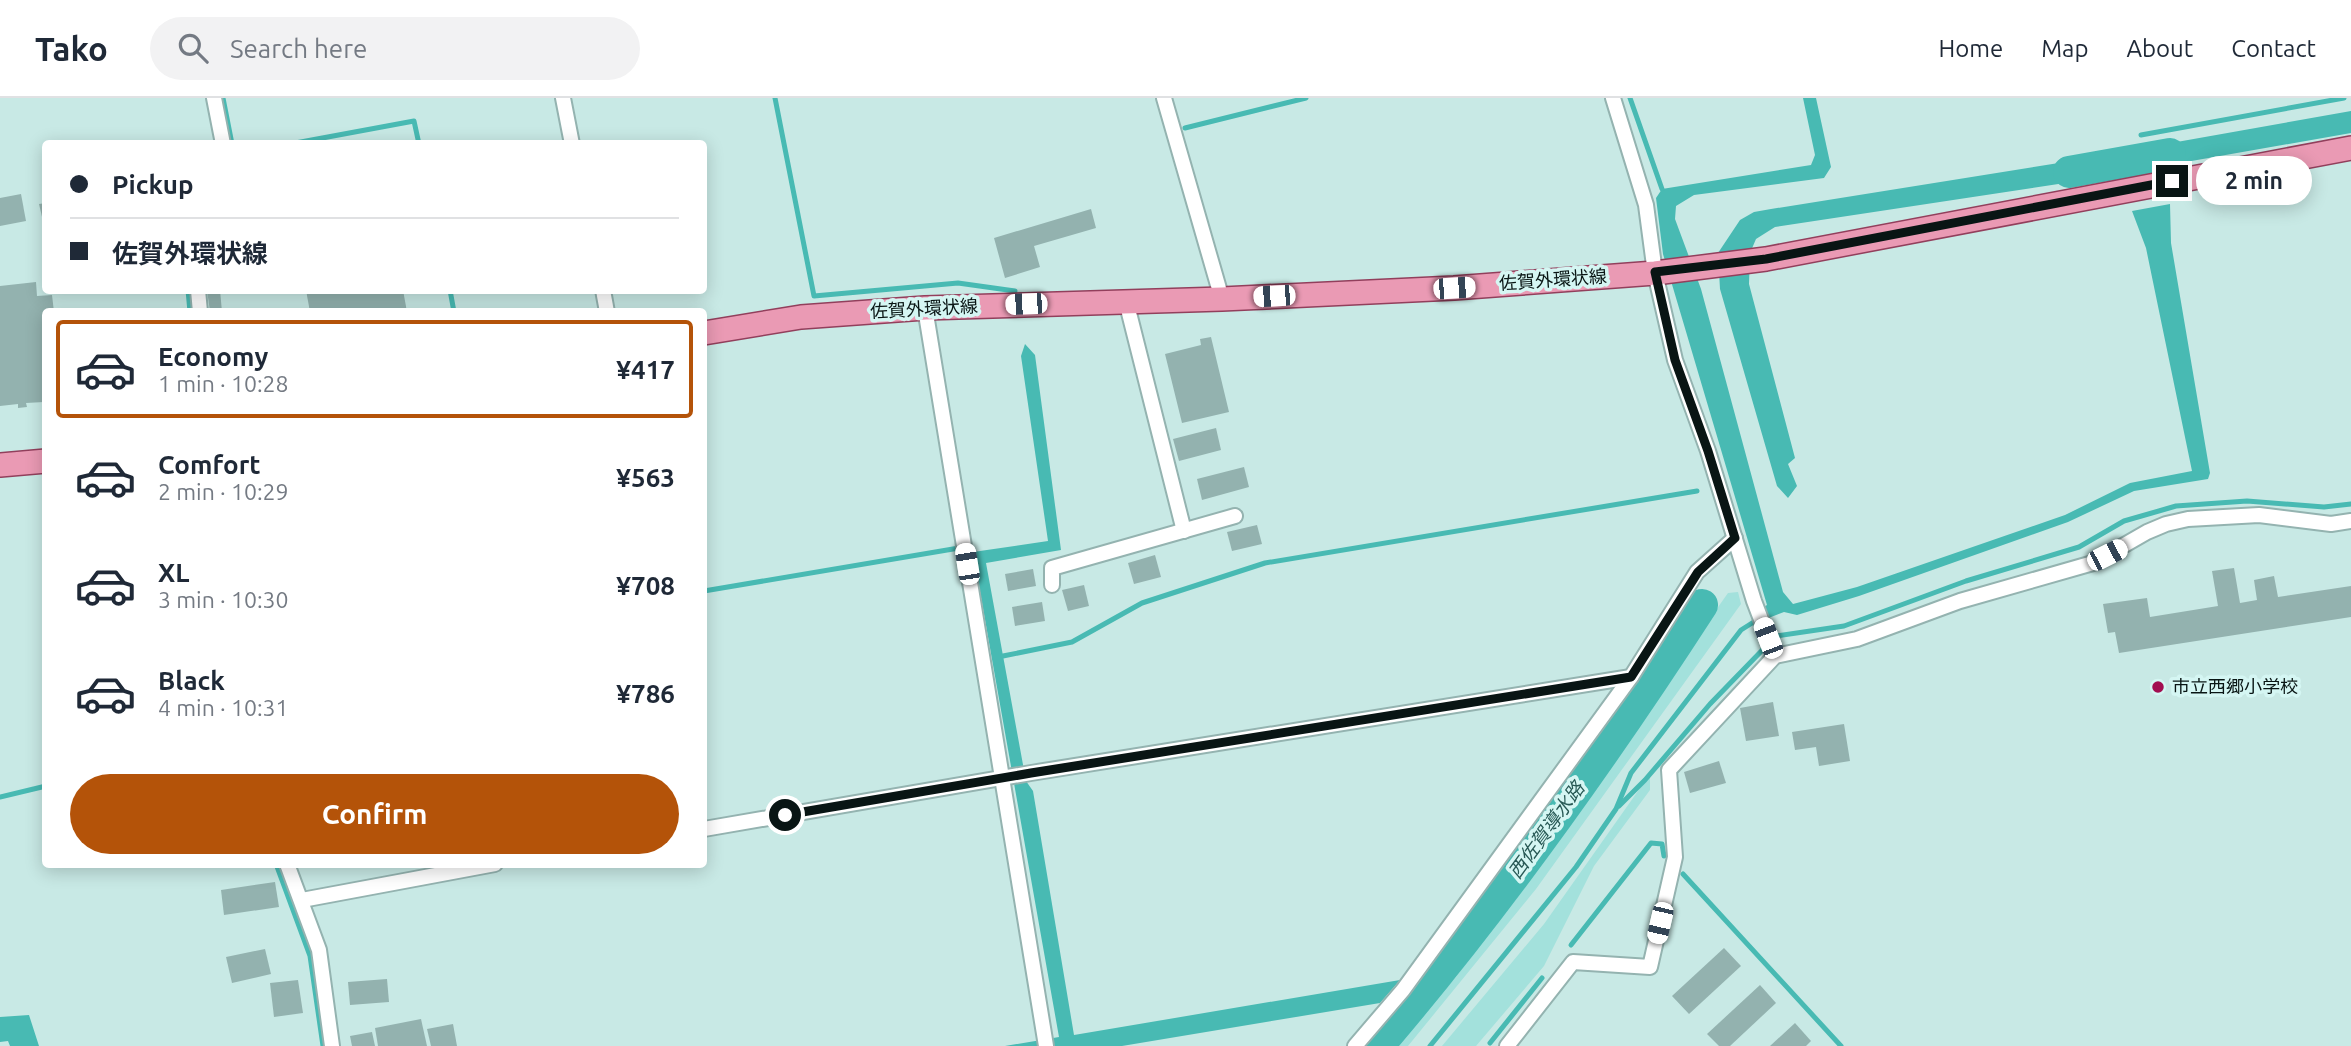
<!DOCTYPE html>
<html lang="en">
<head>
<meta charset="utf-8">
<style>
	:root { --surface:#fff; --page:#f2f2f3; --text:#1f2937; --muted:#747a83; --line:#e0e1e3; --accent:#b45309 }
	body { margin:0; font-family:Ubuntu,"Noto Sans JP",sans-serif; background:var(--page); color:var(--text); height:100vh; display:flex; flex-direction:column; font-size:26px; white-space:nowrap }
	* { box-sizing:border-box; margin:0 }
	p { font-size:23px; color:var(--muted) }
	.icon { flex:none; width:38px; height:38px; fill:none; stroke:currentColor; stroke-width:2; stroke-linecap:round; stroke-linejoin:round }
	.map { position:relative; flex:1; overflow:hidden }
	.drawer { position:absolute; left:42px; top:210px; width:665px; height:560px; display:flex; flex-direction:column; background:var(--surface); border-radius:7px; box-shadow:0 4px 18px #0003 }
	.drawer>* { flex:none }
	.banner { position:absolute; left:42px; top:42px; width:665px; height:154px; border-radius:7px; box-shadow:0 4px 18px #0003; display:grid; align-content:center; height:154px; padding:0 28px; background:var(--surface) }
	.end { position:absolute; width:32px; height:32px; margin:-16px; border:9px solid #091514; background:#fff; box-shadow:0 0 0 4px #fff }
	.from { border-radius:50% }
	.bubble { position:absolute; height:49px; border-radius:24px; background:var(--surface); box-shadow:0 4px 18px #0003; font-size:23px; font-weight:700; line-height:49px; text-align:center }
	.car { position:absolute; width:21px; height:42px; margin:-21px -10px; border-radius:9px; box-shadow:0 0 5px 2px #0007; background:linear-gradient(#fff 24%,#345 0 40%,#fff 0 76%,#345 0 86%,#fff 0) }
	.banner b { display:flex; align-items:center; gap:24px; height:66px; font-size:26px }
	.banner b+b { border-top:2px solid var(--line) }
	.banner i { width:18px; height:18px; background:var(--text) }
	ul { padding:12px 0 0; list-style:none }
	li { display:flex; align-items:center; gap:21px; height:98px; margin:0 14px 10px; padding:0 14px; border:4px solid transparent; border-radius:7px }
	li div { flex:1 }
	li b { display:block; font-size:26px }
	li em { font-style:normal; font-weight:700 }
	li.current { border-color:var(--accent) }
	li>.icon { width:63px; height:63px; stroke-width:1.5 }
	.cta { display:flex; gap:14px; margin-top:auto; padding:14px 28px }
	.cta a { flex:1; height:80px; border-radius:42px; background:var(--accent); color:#fff; font-size:28px; font-weight:700; line-height:80px; text-align:center }
	header { display:flex; align-items:center; gap:42px; box-sizing:border-box; height:98px; padding:0 35px; background:var(--surface); border-bottom:2px solid var(--line) }
	header strong { font-size:33px }
	nav { display:flex; gap:38px; margin-inline-start:auto; font-size:24px }
	.search { width:490px; height:63px; background:var(--page); display:flex; align-items:center; gap:18px; box-sizing:border-box; padding:0 24px; border-radius:38px; color:var(--muted); font-size:26px }
	.map>svg:first-child { display:block }
	.green { fill:#a3e1dc }
	.water { fill:#48bab3 }
	.lines { fill:none; stroke-linecap:round; stroke-linejoin:round }
	.stream { stroke:#48bab3; stroke-width:5 }
	.river { stroke:#48bab3; stroke-width:32 }
	.building { fill:#93b2af }
	.street-casing { stroke:#94b3b0; stroke-width:18 }
	.primary-casing { stroke:#923f5c; stroke-width:26 }
	.street { stroke:#fff; stroke-width:14 }
	.primary { stroke:#ea9ab4; stroke-width:23 }
	.route { stroke:#091514; stroke-width:9 }
	.poi-dot { fill:#a20e50; stroke:#d5f6f3; stroke-width:2.5 }
	.labels { text-anchor:middle; stroke-width:7; stroke-linejoin:round; paint-order:stroke }
	.street-label { font-size:18px; fill:#091514; stroke:#d5f6f3 }
	.poi-label { font-size:18px; fill:#091514; stroke:#d5f6f3; text-anchor:start }
	.water-label { font-size:19px; font-style:italic; fill:#285955; stroke:#d5f6f3 }
</style>
</head>
<body>
<header>
<strong>Tako</strong>
<div class="search"><svg class="icon" aria-label="search" viewBox="0 0 24 24"><circle cx="10" cy="10" r="6"/><path d="M15 15l6 6"/></svg>Search here</div>
<nav><a>Home</a><a>Map</a><a>About</a><a>Contact</a></nav>
</header>
<div class="map">
<svg width="2351" height="948" viewBox="0 0 2351 948">
	<rect width="100%" height="100%" fill="#c8e9e5"/>
	<g class="green">
		<path d="M1738,494L1741,506L1536,791L1408,948H1395L1456,879L1728,495Z"/>
		<path d="M1650,676V692L1594,768L1544,868L1476,948H1442L1544,826Z"/>
	</g>
	<g class="water">
		<path d="M1803,0H1816L1831,69L1824,80L1694,97L1676,108L1675,121L1701,191L1783,494L1793,506L1857,489L2065,417L2130,385L2192,373L2146,150L2132,113L2170,106L2171,145L2210,375L2208,381L2134,393L2068,424L1859,498L1797,517L1784,514L1766,521L1762,510L1767,507L1663,156L1656,100L1662,91L1811,67L1815,57Z"/>
		<path d="M2351,13V35L2129,74L2126,53Z"/>
		<path d="M2109,57L2111,78L1775,129L1756,141L1750,155L1749,186L1795,360L1788,366L1797,388L1788,400L1777,388L1720,191L1718,155L1740,122L1754,114L1771,111Z"/>
		<path d="M1025,246L1035,257L1061,452L986,465L1026,683L1033,693L1074,937L1400,882L1380,905L1122,948H1005L1059,939L973,454L1048,443L1021,258Z"/>
		<path d="M29,917L39,948H10L8,943L0,944V919Z"/>
	</g>
	<g class="lines">
		<g class="stream">
			<path d="M223,0L232,46"/>
			<path d="M775,0L814,198L958,185L1015,193"/>
			<path d="M1630,0L1662,91"/>
			<path d="M1185,30L1306,0"/>
			<path d="M2141,37L2344,0"/>
			<path d="M290,46L414,23L419,46"/>
			<path d="M188,192L190,214"/>
			<path d="M450,192L454,214"/>
			<path d="M704,493L959,450"/>
			<path d="M1003,558L1072,544L1142,505L1265,465L1697,393"/>
			<path d="M0,699L46,688"/>
			<path d="M1619,708L1645,682L1710,606L1776,538L1844,528L1966,483L2079,449L2124,423L2176,408L2247,403L2324,409L2351,406"/>
			<path d="M276,766L310,858L323,948"/>
			<path d="M1683,776L1841,948"/>
			<path d="M1571,847L1651,745L1662,746L1664,758"/>
			<path d="M1490,945L1542,880"/>
			<path d="M1430,948L1576,769L1616,711L1631,675L1741,532L1760,520"/>
		</g>
		<g class="river">
			<path d="M2069,74L2170,56"/>
			<path d="M1378,948C1497,809 1603,660 1702,507"/>
		</g>
	</g>
	<g class="building">
		<path d="M21,96L26,123L0,128V100Z"/>
		<path d="M46,105V123H43L39,106Z"/>
		<path d="M1091,111L1096,130L1034,148L1040,169L1005,180L994,140Z"/>
		<path d="M36,184L37,198L52,197L54,214H46L44,304L26,305L27,309L18,310V306L0,308V188Z"/>
		<path d="M207,192H220L222,214H210Z"/>
		<path d="M306,192H403L407,214H310Z"/>
		<path d="M1211,239L1229,314L1182,325L1165,256L1201,247L1200,241Z"/>
		<path d="M1216,330L1221,352L1179,363L1173,341Z"/>
		<path d="M1244,369L1249,389L1202,402L1197,381Z"/>
		<path d="M1257,427L1262,446L1232,453L1227,434Z"/>
		<path d="M1155,457L1161,479L1134,486L1128,465Z"/>
		<path d="M2234,470L2240,505L2257,502L2254,482L2274,478L2278,499L2351,488V519L2119,555L2115,534L2108,535L2103,506L2147,500L2150,519L2218,508L2212,473Z"/>
		<path d="M1033,471L1036,488L1008,493L1005,476Z"/>
		<path d="M1084,487L1089,508L1068,513L1062,492Z"/>
		<path d="M1042,504L1045,523L1015,528L1012,509Z"/>
		<path d="M1773,604L1779,638L1746,643L1740,610Z"/>
		<path d="M1844,626L1850,663L1819,668L1816,649L1795,652L1792,634Z"/>
		<path d="M1719,663L1726,685L1690,695L1684,674Z"/>
		<path d="M275,784L279,809L224,817L221,792Z"/>
		<path d="M1724,850L1741,868L1689,916L1672,898Z"/>
		<path d="M265,851L271,876L232,885L226,859Z"/>
		<path d="M387,881L389,904L350,907L348,884Z"/>
		<path d="M298,882L303,915L274,919L270,885Z"/>
		<path d="M1760,887L1776,905L1730,948H1719L1707,936Z"/>
		<path d="M421,921L427,948H378L375,930Z"/>
		<path d="M1795,925L1811,943L1806,948H1770Z"/>
		<path d="M453,926L457,948H431L427,931Z"/>
		<path d="M372,934L375,948H352L350,938Z"/>
	</g>
	<g class="lines">
		<defs>
			<g id="street">
				<path d="M214,0L223,46"/>
				<path d="M563,0L572,46"/>
				<path d="M1164,0L1222,201"/>
				<path d="M1613,0L1646,107L1655,175L1675,262L1708,353L1754,503L1775,558"/>
				<path d="M198,192L200,214"/>
				<path d="M603,192L607,214"/>
				<path d="M1126,203L1184,433"/>
				<path d="M925,210L1046,948"/>
				<path d="M1052,487V470L1235,418"/>
				<path d="M704,731L1031,675L1631,579"/>
				<path d="M287,766L319,852L332,948"/>
				<path d="M302,802L495,766"/>
				<path d="M1355,948L1403,892L1631,579L1697,474L1735,440"/>
				<path d="M1507,948L1573,864L1650,869L1675,759L1669,672L1775,558L1857,541L1960,503L2093,465L2147,434L2166,426L2188,421L2259,417L2331,426L2351,423"/>
			</g>
			<g id="primary">
				<path d="M704,235L801,219L925,210L1222,201L1454,190L1655,175L1766,161L2351,50"/>
				<path d="M0,367L46,363"/>
			</g>
		</defs>
		<use href="#street" class="street-casing"/>
		<use href="#primary" class="primary-casing"/>
		<use href="#street" class="street"/>
		<use href="#primary" class="primary"/>
	</g>
	<g class="lines">
		<path class="route" d="M785,717L1031,675L1631,579L1698,474L1735,440L1708,353L1675,262L1655,174L1766,161L2172,83"/>
	</g>
	<circle class="poi-dot" cx="2158" cy="589" r="7"/>
	<g class="labels">
		<g class="street-label">
			<text transform="translate(1553 182) rotate(-4)" y="6">佐賀外環状線</text>
			<text transform="translate(924 211) rotate(-3)" y="6">佐賀外環状線</text>
		</g>
		<g class="poi-label">
			<text x="2172" y="595">市立西郷小学校</text>
		</g>
		<g class="water-label">
			<text transform="translate(1546 732) rotate(-54)" y="7">西佐賀導水路</text>
		</g>
	</g>
</svg>
<i class="end from" style="left:785px;top:717px"></i>
<i class="end" style="left:2172px;top:83px"></i>
<div class="bubble" style="left:2196px;top:58px;width:116px">2 min</div>
<i class="car" style="left:1454px;top:190px;rotate:86deg"></i>
<i class="car" style="left:1274px;top:198px;rotate:267deg"></i>
<i class="car" style="left:1026px;top:206px;rotate:268deg"></i>
<i class="car" style="left:2107px;top:457px;rotate:63deg"></i>
<i class="car" style="left:967px;top:466px;rotate:351deg"></i>
<i class="car" style="left:1768px;top:540px;rotate:339deg"></i>
<i class="car" style="left:1660px;top:825px;rotate:193deg"></i>
<div class="banner">
<b><i class="from"></i>Pickup</b>
<b><i></i>佐賀外環状線</b>
</div>
<section class="drawer">
<ul>
<li class="current"><svg class="icon" aria-label="car" viewBox="0 0 24 24"><path d="M5 17H2v-5l4-1 3-4h7l3 4 3 1v5h-3M9 17h6M6 11h13"/><circle cx="7" cy="17" r="2"/><circle cx="17" cy="17" r="2"/></svg><div><b>Economy</b><p>1 min · 10:28</p></div><em>¥417</em></li>
<li><svg class="icon" aria-label="car" viewBox="0 0 24 24"><path d="M5 17H2v-5l4-1 3-4h7l3 4 3 1v5h-3M9 17h6M6 11h13"/><circle cx="7" cy="17" r="2"/><circle cx="17" cy="17" r="2"/></svg><div><b>Comfort</b><p>2 min · 10:29</p></div><em>¥563</em></li>
<li><svg class="icon" aria-label="car" viewBox="0 0 24 24"><path d="M5 17H2v-5l4-1 3-4h7l3 4 3 1v5h-3M9 17h6M6 11h13"/><circle cx="7" cy="17" r="2"/><circle cx="17" cy="17" r="2"/></svg><div><b>XL</b><p>3 min · 10:30</p></div><em>¥708</em></li>
<li><svg class="icon" aria-label="car" viewBox="0 0 24 24"><path d="M5 17H2v-5l4-1 3-4h7l3 4 3 1v5h-3M9 17h6M6 11h13"/><circle cx="7" cy="17" r="2"/><circle cx="17" cy="17" r="2"/></svg><div><b>Black</b><p>4 min · 10:31</p></div><em>¥786</em></li>
</ul>
<div class="cta"><a>Confirm</a></div>
</section>
</div>
</body>
</html>
